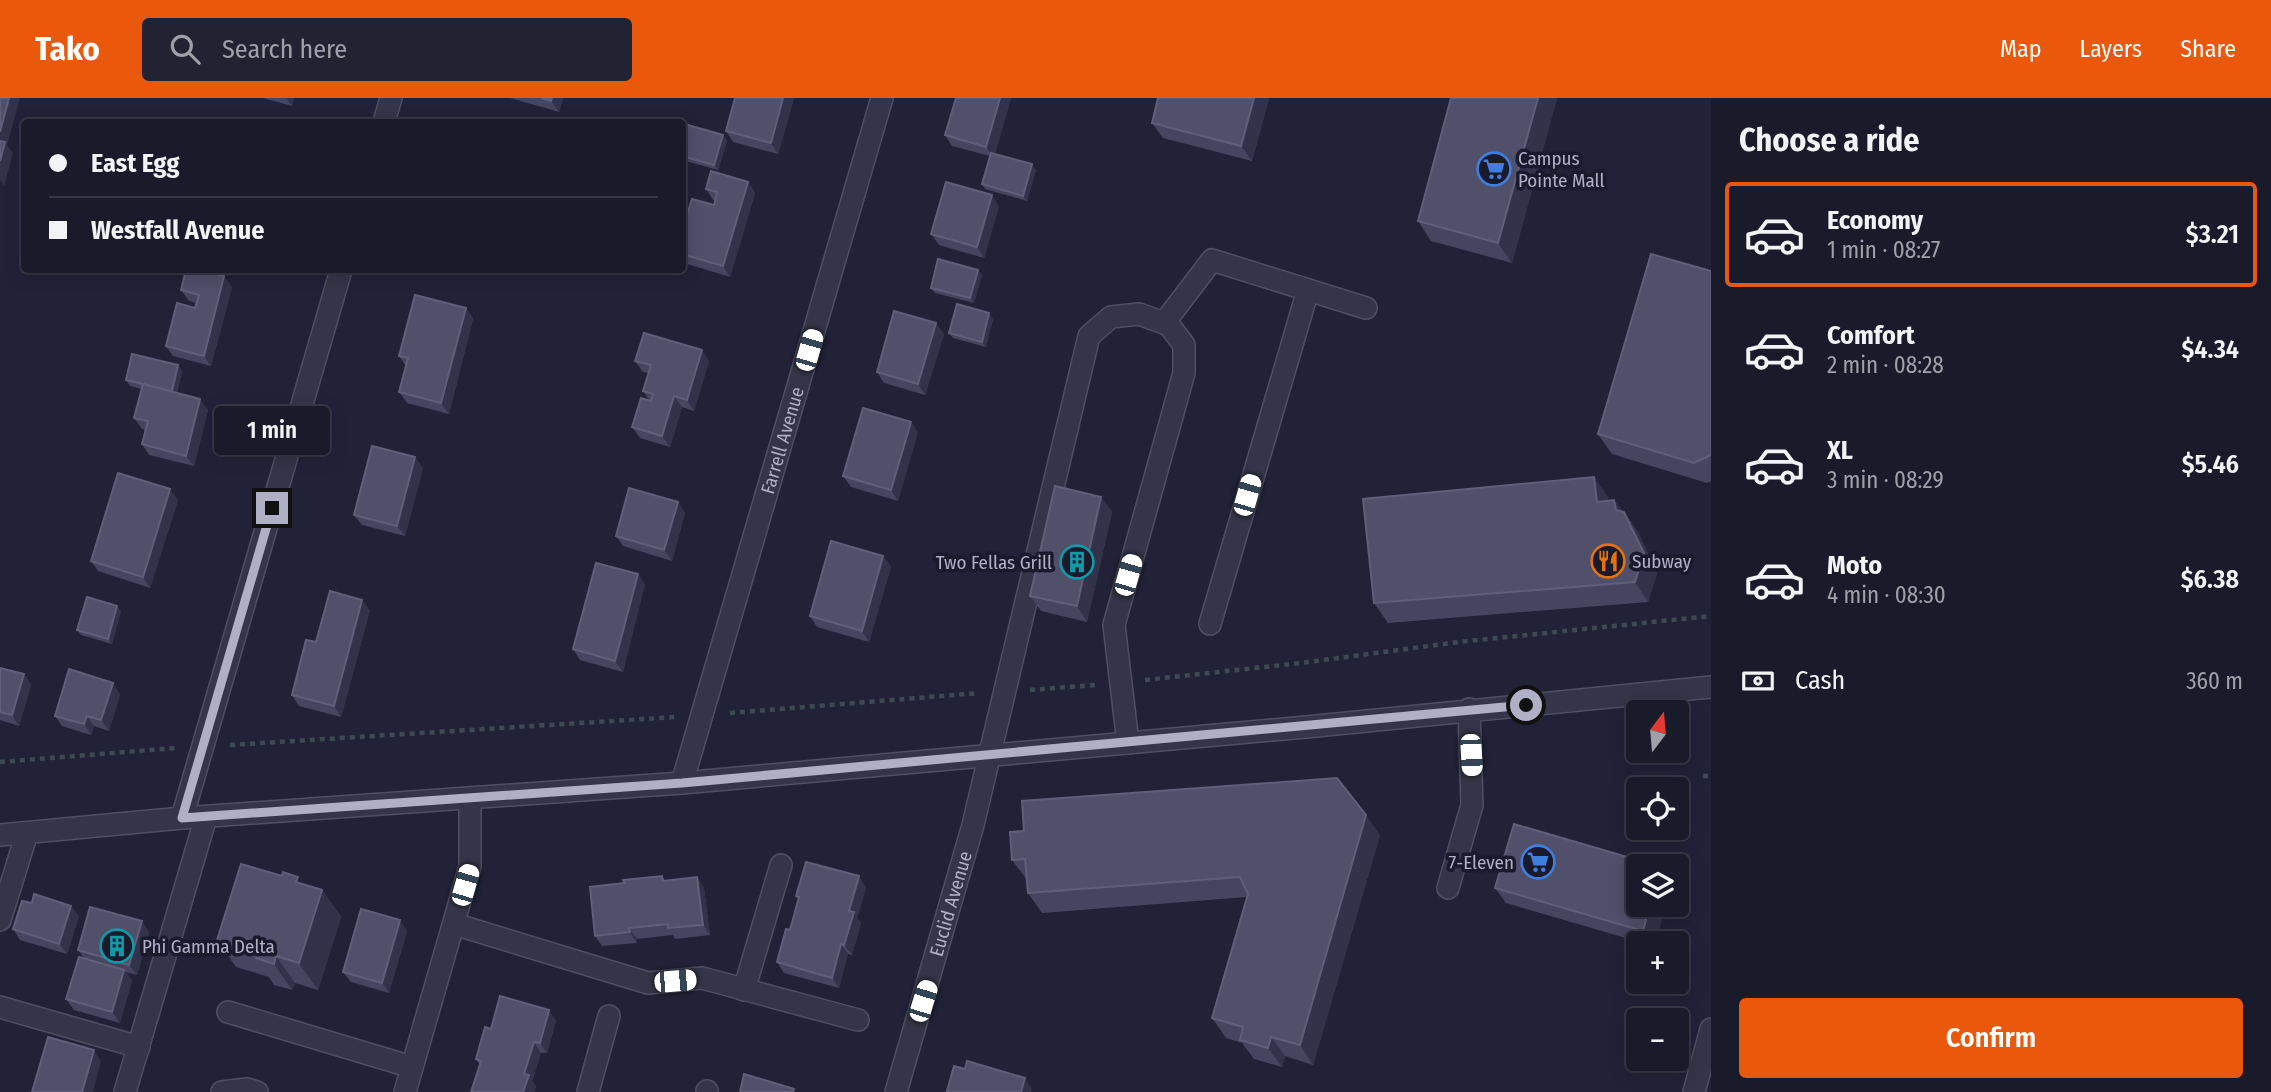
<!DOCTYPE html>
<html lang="en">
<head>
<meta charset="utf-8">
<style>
	:root { --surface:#191a2a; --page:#222332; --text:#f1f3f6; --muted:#9fa1a8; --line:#373847; --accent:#ea580c }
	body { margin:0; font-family:"Fira Sans Condensed",sans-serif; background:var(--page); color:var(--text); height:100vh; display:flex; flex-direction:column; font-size:26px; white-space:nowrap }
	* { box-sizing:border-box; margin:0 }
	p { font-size:23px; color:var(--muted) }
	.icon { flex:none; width:38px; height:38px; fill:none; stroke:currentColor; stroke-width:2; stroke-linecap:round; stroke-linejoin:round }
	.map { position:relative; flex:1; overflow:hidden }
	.details { display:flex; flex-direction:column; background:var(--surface); width:560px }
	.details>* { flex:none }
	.guide { position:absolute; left:21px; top:21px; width:665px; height:154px; border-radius:7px; box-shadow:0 4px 18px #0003,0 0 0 2px var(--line); display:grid; align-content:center; height:154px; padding:0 28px; background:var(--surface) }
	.needle { width:46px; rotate:16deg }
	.controls { position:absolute; left:1626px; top:602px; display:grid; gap:14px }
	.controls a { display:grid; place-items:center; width:63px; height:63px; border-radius:7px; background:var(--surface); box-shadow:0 4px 18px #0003,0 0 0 2px var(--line); font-size:35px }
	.end { position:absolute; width:32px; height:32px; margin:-16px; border:9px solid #afafc5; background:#111; box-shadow:0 0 0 4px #111 }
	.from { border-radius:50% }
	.bubble { position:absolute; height:49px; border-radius:7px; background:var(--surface); box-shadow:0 4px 18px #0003,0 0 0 2px var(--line); font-size:23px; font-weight:600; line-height:49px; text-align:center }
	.car { position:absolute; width:21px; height:42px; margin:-21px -10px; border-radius:9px; box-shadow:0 0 5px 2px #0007; background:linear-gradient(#fff 24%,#345 0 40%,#fff 0 76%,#345 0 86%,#fff 0) }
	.guide b { display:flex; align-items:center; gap:24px; height:66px; font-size:26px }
	.guide b+b { border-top:2px solid var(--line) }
	.guide i { width:18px; height:18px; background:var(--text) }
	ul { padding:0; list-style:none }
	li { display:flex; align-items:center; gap:21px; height:105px; margin:0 14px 10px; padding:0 14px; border:4px solid transparent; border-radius:7px }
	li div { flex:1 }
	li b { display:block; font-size:26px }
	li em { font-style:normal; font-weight:600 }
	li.active { border-color:var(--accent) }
	li>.icon { width:63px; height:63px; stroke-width:1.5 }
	h2 { padding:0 28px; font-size:32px; line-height:84px }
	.pay { display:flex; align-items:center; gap:18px; height:77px; padding:0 28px; font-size:26px }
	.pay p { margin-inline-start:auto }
	.action { display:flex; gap:14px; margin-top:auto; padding:14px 28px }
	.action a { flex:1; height:80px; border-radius:7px; background:var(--accent); color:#fff; font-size:28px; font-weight:600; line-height:80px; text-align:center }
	header { display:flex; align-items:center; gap:42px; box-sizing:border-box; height:98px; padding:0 35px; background:var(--accent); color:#fff }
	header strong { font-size:33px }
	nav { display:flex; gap:38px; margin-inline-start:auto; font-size:24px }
	.search { width:490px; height:63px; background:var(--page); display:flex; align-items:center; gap:18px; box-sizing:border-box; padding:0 24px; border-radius:7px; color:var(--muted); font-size:26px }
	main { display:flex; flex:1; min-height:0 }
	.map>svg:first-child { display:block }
	.grass { fill:url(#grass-dots) }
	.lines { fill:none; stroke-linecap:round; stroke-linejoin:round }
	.minor-casing { stroke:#4f4f63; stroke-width:24 }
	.path { stroke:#3d4953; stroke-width:4.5; stroke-dasharray:5 5; stroke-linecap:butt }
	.minor { stroke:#343548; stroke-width:21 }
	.wall { fill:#454560 }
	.shaded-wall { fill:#32324b }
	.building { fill:#50506b; stroke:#5f5f79; stroke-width:2 }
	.route { stroke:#afafc5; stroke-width:9 }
	.labels { text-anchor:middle; stroke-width:7; stroke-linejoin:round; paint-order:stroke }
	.poi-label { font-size:19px; fill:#afafc5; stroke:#1a1a2d; text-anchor:start }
	.street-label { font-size:19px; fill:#afafc5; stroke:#1a1a2d }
</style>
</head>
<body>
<header>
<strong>Tako</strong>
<div class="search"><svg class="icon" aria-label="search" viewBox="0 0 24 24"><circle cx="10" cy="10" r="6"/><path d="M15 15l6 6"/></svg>Search here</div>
<nav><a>Map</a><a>Layers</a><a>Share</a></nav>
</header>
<main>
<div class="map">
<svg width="1711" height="994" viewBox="0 0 1711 994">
	<defs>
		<pattern id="grass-dots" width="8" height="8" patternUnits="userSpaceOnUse" patternTransform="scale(1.75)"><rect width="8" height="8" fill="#232e39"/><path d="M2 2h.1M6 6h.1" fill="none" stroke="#404a54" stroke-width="1.8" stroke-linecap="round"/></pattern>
	</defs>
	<rect width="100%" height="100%" fill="#212238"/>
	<path class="grass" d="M1682,649L1691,652L1689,662L1681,667L1625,653H1676L1677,650Z"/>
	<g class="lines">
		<defs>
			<g id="minor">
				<path d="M384,24L391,0"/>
				<path d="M1164,225L1212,162L1366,210"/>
				<path d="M1210,526L1308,192"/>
				<path id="s1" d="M682,685L882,0"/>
				<path d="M182,720L341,172"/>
				<path d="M0,737L182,720L682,685L1306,629L1711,589"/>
				<path d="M1448,790L1472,707L1469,611"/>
				<path d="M0,822L27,735"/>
				<path d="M454,826L648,885L702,880L858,922"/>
				<path d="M744,892L781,767"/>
				<path d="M0,909L139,949"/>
				<path d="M228,914L412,969"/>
				<path d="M125,994L206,719"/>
				<path d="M222,994L247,991L257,994"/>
				<path d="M405,994L470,768V701"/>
				<path d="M588,994L609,918"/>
				<path d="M707,994V993"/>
				<path id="s2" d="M896,994L973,727L1089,238L1111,219L1139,216L1164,225L1169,227L1184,247V275L1114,527L1128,645"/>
				<path d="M1694,994L1711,931"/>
			</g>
		</defs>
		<use href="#minor" class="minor-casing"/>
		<g class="path">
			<path d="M1145,582L1301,565L1459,544L1711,518"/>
			<path d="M1030,592L1095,587"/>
			<path d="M730,615L979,595"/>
			<path d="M230,647L676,619"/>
			<path d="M0,664L176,650"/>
			<path d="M1703,678H1711"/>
		</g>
		<use href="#minor" class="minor"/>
	</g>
	<g class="wall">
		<path d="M263,0H294L292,8Z"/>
		<path d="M510,0H563L559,14Z"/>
		<path d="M794,0L778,56L733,44L726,33Z"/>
		<path d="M956,0H1011L995,56L1036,72L1027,103L985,91L982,86L990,58L952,48L945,37Z"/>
		<path d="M1269,0L1252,63L1163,40L1152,25Z"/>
		<path d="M1451,0H1557L1512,165L1431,143L1418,123Z"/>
		<path d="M723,37L727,43L718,72L682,62V44Z"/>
		<path d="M748,84L755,95L730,179L684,165L682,164V133L714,107L715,102H713L706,91Z"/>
		<path d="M999,108L984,160L939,147L931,136Z"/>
		<path d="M1711,173V383L1707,385L1612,356L1598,336Z"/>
		<path d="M982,177L974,205L935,195L931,190Z"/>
		<path d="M232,189L211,268L173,258L166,248L195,210L196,205L189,203L181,192Z"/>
		<path d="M466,210L473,221L449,316L407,305L399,294L406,268L399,258Z"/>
		<path d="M993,221L986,249L953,240L949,235Z"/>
		<path d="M944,236L925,297L884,285L877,274Z"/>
		<path d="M635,263H709L694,313L682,309L670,349L640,340L632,329L650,303L643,293L649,275L643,274Z"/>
		<path d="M178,267L182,273L177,295L208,312L194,368L149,357L142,346L146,332L142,331L134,320L142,291L130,288L126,282Z"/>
		<path d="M918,334L898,403L851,389L843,378Z"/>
		<path d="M423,370L405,438L362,427L354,417Z"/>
		<path d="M1101,399L1112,414L1087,524L1041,513L1030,498Z"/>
		<path d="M1608,399V403L1614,402L1622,413L1624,414L1638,434L1657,475L1648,504L1388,525L1374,505Z"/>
		<path d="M178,402L150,490L98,473L91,463Z"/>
		<path d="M678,404L685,415L672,463L623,448L616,438Z"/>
		<path d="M883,458L891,469L869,544L817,529L810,518Z"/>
		<path d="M645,486L623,574L580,562L573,551Z"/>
		<path d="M370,512L341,619L299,608L292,597L316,544Z"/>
		<path d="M121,513L112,546L81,537L77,532Z"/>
		<path d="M0,570L24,576L31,587L19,628L0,622Z"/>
		<path d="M120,596L109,633L94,628L91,637L62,628L55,618Z"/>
		<path d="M1380,737L1313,967L1285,958L1282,969L1254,961L1242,945L1226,940L1212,920L1247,799L1042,815L1028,795L1027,782L1012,762Z"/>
		<path d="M662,778L665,783L704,790L710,837L675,841L673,837L637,841V845L602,848L595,838L625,785Z"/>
		<path d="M303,786L322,792L341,819L318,892L295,885L292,892L274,887L269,879L236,869L217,842Z"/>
		<path d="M866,789L857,820L861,825L852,857L848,856L839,890L784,875L777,864L790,832L799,802L796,798Z"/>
		<path d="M1495,790L1666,807L1655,845H1643L1506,805Z"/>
		<path d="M79,818L67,856L20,842L13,831Z"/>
		<path d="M407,833L389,895L351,884L343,874Z"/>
		<path d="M149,834L137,877L126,874L132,882L120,925L74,912L66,901L84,860L78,852Z"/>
		<path d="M556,923L547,955H541L532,983L536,988L534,994H471L480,967L476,961L491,931Z"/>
	</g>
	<g class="shaded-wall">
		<path d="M9,0H20L7,47L13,55L4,88L0,82V34Z"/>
		<path d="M286,0H294L292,8Z"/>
		<path d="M552,0H563L559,14L551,3Z"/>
		<path d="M783,0H794L778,56L771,45Z"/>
		<path d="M1000,0H1011L994,59L986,49Z"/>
		<path d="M1254,0H1269L1252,63L1241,48Z"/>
		<path d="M1538,0H1557L1512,165L1498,145Z"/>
		<path d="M723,37L727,43L718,72L714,67Z"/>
		<path d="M1032,66L1036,72L1027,103L1023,98Z"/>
		<path d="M748,84L755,95L730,179L723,168Z"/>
		<path d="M992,97L999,108L984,160L977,149Z"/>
		<path d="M978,172L982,177L974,205L970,200Z"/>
		<path d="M224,178L232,189L211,268L204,258Z"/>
		<path d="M466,210L473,221L449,316L441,305Z"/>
		<path d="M989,215L993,221L986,249L982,244Z"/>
		<path d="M936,225L944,236L925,297L918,286Z"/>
		<path d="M702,252L709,263L694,313L687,302Z"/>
		<path d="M178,267L182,273L175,300L171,295Z"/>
		<path d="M674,298L682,309L670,349L662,338Z"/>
		<path d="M200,301L208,312L194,368L186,358Z"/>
		<path d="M911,324L918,334L898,403L891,392Z"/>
		<path d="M415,359L423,370L405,438L397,428Z"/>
		<path d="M1594,379L1608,399L1610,423L1597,404Z"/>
		<path d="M170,391L178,402L150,490L143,479Z"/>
		<path d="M1101,399L1112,414L1087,524L1077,508Z"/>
		<path d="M1614,402L1628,422L1616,412Z"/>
		<path d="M678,404L685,415L672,463L664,452Z"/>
		<path d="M1624,414L1638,434L1657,475L1648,504L1635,484Z"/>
		<path d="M883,458L891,469L869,544L862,533Z"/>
		<path d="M638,476L645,486L623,574L615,563Z"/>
		<path d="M362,502L370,512L341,619L334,608Z"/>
		<path d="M117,508L121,513L112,546L108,541Z"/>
		<path d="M24,576L31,587L19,628L12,617Z"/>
		<path d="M113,585L120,596L109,633L101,622Z"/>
		<path d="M87,618L94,628L91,637L84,626Z"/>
		<path d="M1366,717L1380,737L1313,967L1300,947Z"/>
		<path d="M859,778L866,789L857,820L861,825L852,857L844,847L849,813Z"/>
		<path d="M697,779L704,790L710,837L703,827Z"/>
		<path d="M322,792L341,819L318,892L299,865Z"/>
		<path d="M1650,807H1666L1655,845H1652L1643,833Z"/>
		<path d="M71,808L79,818L67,856L59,846Z"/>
		<path d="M400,822L407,833L389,895L382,885Z"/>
		<path d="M142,823L149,834L137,877L129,867Z"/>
		<path d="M629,830L637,841V845L630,834Z"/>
		<path d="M841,846L848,856L839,890L832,880Z"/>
		<path d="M276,858L295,885L292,892L274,866Z"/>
		<path d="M124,872L132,882L120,925L112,914Z"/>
		<path d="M549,912L556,923L547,955L540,945Z"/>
		<path d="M1271,939L1285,958L1282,969L1268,950Z"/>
		<path d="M534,944L541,955L532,983L536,988L534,994H523L524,976Z"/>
		<path d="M94,952L101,963L93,994H82Z"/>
		<path d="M1025,980L1032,991L1031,994H1021Z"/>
	</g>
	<g class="building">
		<path d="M0,0H9L0,34Z"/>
		<path d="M541,0H552L551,3Z"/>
		<path d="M735,0H783L771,45L726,33Z"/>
		<path d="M956,0H1000L986,49L945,37Z"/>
		<path d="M1158,0H1254L1241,48L1152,25Z"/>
		<path d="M1451,0H1538L1498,145L1418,123Z"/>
		<path d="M688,27L723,37L714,67L682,58V44Z"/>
		<path d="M0,43L5,44L0,63Z"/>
		<path d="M991,55L1032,66L1023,98L982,86Z"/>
		<path d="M711,73L748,84L723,168L682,156V133L692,101L714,107L717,94L706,91Z"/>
		<path d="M946,84L992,97L977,149L931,136Z"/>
		<path d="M1651,156L1711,173V357L1694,365L1598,336Z"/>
		<path d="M938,161L978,172L970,200L931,190Z"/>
		<path d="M186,172H199L224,178L204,258L166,248L177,205L195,210L199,197L181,192Z"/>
		<path d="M415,197L466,210L441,305L399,294L408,260L399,258Z"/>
		<path d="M957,206L989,215L982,244L949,235Z"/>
		<path d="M894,213L936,225L918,286L877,274Z"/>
		<path d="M644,235L702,252L687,302L674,298L662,338L632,329L641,300L651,303L653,296L643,293L651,267L635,263Z"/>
		<path d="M132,256L178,267L172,293L126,282Z"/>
		<path d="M143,286L200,301L186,358L142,346L148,323L134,320Z"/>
		<path d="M863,310L911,324L891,392L843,378Z"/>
		<path d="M372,348L415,359L397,428L354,417Z"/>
		<path d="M118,375L170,391L143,479L91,463Z"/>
		<path d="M1594,379L1597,404L1614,402L1616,412L1624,414L1644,455L1635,484L1374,505L1363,401Z"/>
		<path d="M1055,388L1101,399L1077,508L1030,498Z"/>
		<path d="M629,390L678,404L664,452L616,438Z"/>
		<path d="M831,443L883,458L862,533L810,518Z"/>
		<path d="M596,465L638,476L615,563L573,551Z"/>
		<path d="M330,493L362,502L334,608L292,597L306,542L316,544Z"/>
		<path d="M87,499L117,508L108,541L77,532Z"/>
		<path d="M0,570L24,576L12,617L0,614Z"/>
		<path d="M69,571L113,585L101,622L87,618L84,626L55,618Z"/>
		<path d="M1337,680L1366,717L1300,947L1271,939L1268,950L1240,942L1243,929L1212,920L1248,796L1240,779L1028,795L1025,761L1012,762L1010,734L1024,733L1022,703Z"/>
		<path d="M1514,726L1658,768H1638V807H1650L1643,833L1495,790Z"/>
		<path d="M806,764L859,778L849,813L854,814L844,847L841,846L832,880L777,864L786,831L790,832L799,799L796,798Z"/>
		<path d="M241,766L282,778L283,774L298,779L296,784L322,792L299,865L276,858L274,866L256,860L257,855L217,842Z"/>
		<path d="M662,778L663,783L697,779L703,827L668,830V826L629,830L630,834L595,838L590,789L625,785L623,782Z"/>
		<path d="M34,796L71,808L59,846L13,831L22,803L32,805Z"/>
		<path d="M90,809L142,823L129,867L78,852Z"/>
		<path d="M361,811L400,822L382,885L343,874Z"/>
		<path d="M79,859L124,872L112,914L66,901Z"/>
		<path d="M500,898L549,912L540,945L534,944L524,976L529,977L523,994H471L481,963L476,961L485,929L491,931Z"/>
		<path d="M48,939L94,952L82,994H32Z"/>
		<path d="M967,963L1025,980L1021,994H950L947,993L954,968L965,971Z"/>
		<path d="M744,976L794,991L793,994H740Z"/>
	</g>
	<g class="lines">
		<path class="route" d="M272,410L182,720L682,685L1526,607"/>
	</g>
	<defs>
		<symbol id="supermarket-ring" viewBox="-11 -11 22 22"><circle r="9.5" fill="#1a1a2d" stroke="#3f7fe0" stroke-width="1.5"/><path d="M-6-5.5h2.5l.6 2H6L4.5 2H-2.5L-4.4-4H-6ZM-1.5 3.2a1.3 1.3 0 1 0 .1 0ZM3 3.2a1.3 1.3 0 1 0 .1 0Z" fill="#3f7fe0"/></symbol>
		<symbol id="restaurant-ring" viewBox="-11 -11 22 22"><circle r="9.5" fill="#1a1a2d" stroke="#e8710a" stroke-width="1.5"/><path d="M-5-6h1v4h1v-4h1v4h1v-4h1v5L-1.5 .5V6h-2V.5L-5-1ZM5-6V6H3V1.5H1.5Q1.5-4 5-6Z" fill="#e8710a"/></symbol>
		<symbol id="building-ring" viewBox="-11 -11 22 22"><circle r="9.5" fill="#1a1a2d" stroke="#0f9aa8" stroke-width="1.5"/><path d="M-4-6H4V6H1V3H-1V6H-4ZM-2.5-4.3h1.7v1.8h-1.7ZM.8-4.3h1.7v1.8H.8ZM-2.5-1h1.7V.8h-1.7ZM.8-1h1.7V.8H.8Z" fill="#0f9aa8"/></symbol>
	</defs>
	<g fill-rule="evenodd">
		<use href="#supermarket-ring" x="1475" y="52" width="38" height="38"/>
		<use href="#restaurant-ring" x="1589" y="444" width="38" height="38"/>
		<use href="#building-ring" x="1058" y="445" width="38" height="38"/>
		<use href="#supermarket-ring" x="1519" y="745" width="38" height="38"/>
		<use href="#building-ring" x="98" y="829" width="38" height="38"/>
	</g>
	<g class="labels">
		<g class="poi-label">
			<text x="1518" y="67">Campus<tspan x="1518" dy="22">Pointe Mall</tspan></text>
			<text x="1632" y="470">Subway</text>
			<text x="1052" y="471" text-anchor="end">Two Fellas Grill</text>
			<text x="1514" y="771" text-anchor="end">7-Eleven</text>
			<text x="142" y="855">Phi Gamma Delta</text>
		</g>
		<g class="street-label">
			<text dy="7" stroke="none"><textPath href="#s1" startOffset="357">Farrell Avenue</textPath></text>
			<text dy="7" stroke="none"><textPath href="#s2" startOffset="196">Euclid Avenue</textPath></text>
		</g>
	</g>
</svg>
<div class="controls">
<a><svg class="needle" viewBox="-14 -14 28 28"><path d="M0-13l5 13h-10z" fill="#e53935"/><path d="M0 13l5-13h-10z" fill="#9fa1a8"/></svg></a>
<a><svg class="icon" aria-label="locate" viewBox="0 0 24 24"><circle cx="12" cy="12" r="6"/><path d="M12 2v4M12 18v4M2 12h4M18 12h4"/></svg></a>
<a><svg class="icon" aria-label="layers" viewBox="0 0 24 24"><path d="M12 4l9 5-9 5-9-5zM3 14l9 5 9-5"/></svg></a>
<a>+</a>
<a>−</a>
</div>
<i class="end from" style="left:1526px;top:607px"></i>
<i class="end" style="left:272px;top:410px"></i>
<div class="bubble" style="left:214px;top:308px;width:116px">1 min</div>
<i class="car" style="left:809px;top:252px;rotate:16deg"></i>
<i class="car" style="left:1247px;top:397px;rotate:16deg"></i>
<i class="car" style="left:1128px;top:477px;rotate:16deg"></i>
<i class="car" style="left:1471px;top:657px;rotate:177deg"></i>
<i class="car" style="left:465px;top:787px;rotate:16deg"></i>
<i class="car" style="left:675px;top:883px;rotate:85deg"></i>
<i class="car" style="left:923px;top:903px;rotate:17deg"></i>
<div class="guide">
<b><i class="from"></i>East Egg</b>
<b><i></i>Westfall Avenue</b>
</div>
</div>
<section class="details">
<h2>Choose a ride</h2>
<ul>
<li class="active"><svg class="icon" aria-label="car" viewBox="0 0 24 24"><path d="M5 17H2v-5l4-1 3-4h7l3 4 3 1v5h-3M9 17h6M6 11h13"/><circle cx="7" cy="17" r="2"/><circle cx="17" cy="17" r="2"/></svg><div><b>Economy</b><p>1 min · 08:27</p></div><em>$3.21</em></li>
<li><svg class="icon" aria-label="car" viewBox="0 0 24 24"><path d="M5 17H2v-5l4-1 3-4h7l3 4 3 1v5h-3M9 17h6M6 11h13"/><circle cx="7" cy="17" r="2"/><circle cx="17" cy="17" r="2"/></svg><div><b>Comfort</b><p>2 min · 08:28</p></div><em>$4.34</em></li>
<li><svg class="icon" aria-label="car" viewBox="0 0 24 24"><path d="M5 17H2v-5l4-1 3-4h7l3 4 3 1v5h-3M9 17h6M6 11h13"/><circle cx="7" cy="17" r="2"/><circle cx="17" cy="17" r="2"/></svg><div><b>XL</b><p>3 min · 08:29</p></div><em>$5.46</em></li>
<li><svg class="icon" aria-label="car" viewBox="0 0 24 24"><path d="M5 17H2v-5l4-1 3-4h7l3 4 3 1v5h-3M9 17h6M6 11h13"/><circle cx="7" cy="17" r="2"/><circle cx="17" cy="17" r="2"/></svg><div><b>Moto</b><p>4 min · 08:30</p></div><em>$6.38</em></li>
</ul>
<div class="pay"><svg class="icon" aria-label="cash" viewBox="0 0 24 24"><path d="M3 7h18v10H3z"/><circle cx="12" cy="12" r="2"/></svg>Cash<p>360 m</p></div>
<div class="action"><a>Confirm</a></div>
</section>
</main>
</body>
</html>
